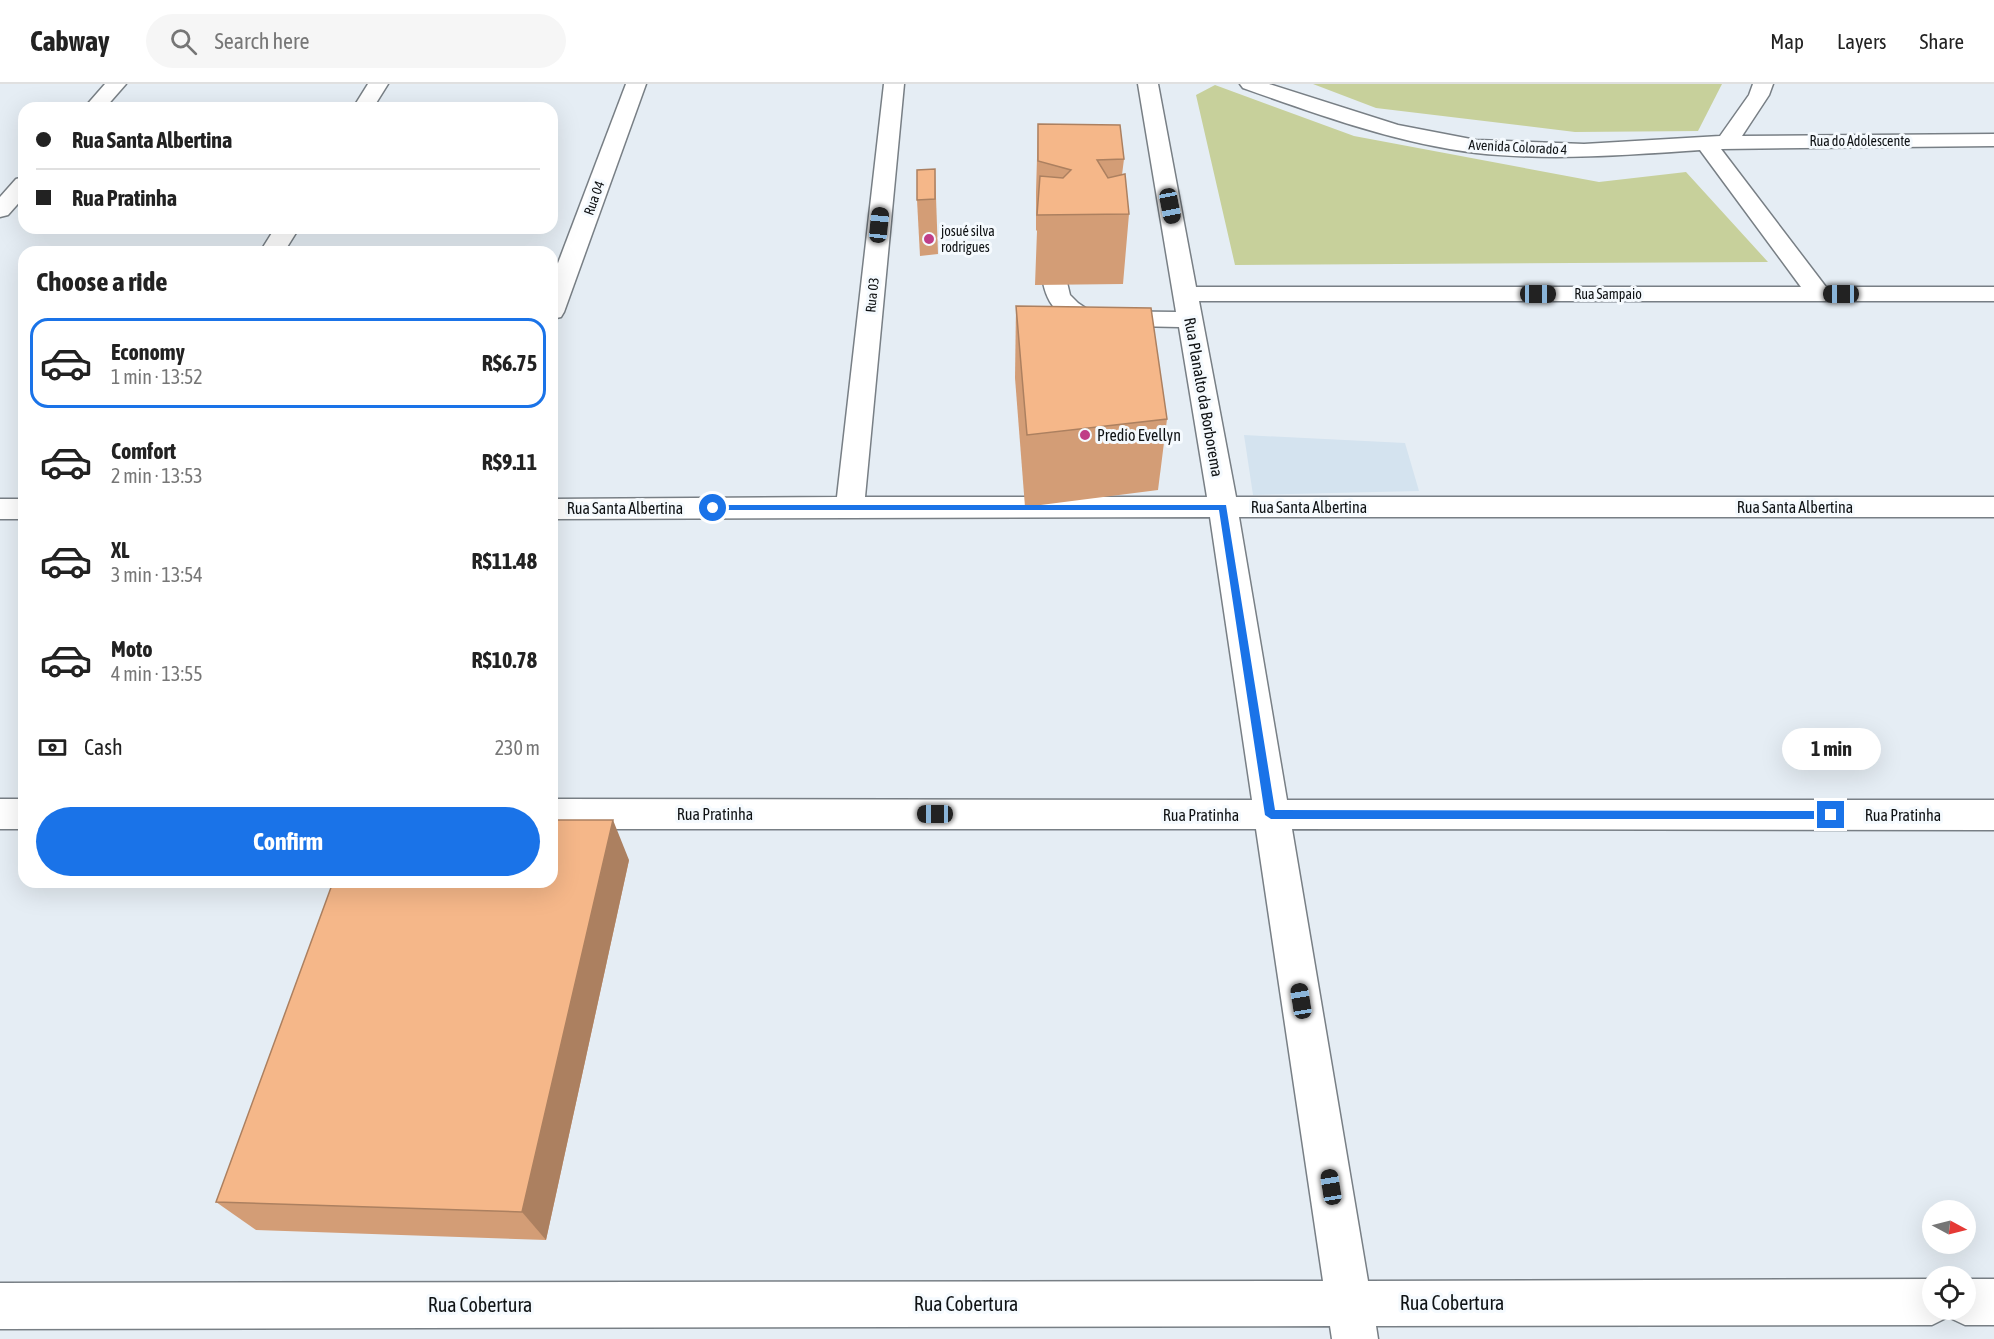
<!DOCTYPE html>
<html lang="en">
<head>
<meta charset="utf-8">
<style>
	:root { --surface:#fff; --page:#f6f6f6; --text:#222; --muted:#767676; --line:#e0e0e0; --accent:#1a73e8 }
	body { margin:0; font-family:"Asap Condensed",sans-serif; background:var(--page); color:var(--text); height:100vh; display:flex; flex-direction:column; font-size:22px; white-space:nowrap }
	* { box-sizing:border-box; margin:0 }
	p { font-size:20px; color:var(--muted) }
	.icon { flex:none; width:33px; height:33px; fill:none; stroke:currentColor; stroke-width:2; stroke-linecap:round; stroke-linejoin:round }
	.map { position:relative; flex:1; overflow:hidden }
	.details { position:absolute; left:18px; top:162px; width:540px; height:642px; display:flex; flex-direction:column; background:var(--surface); border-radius:18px; box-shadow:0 6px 24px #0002 }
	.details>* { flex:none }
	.hud { position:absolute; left:18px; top:18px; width:540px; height:132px; border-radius:18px; box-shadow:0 6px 24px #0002; display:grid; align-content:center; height:132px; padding:0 18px; background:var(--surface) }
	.needle { width:39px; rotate:97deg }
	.controls { position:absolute; left:1922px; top:1116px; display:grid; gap:12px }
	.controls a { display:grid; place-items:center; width:54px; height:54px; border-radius:50%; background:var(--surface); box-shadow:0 6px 24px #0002; font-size:30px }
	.end { position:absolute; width:27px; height:27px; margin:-14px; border:8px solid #1a73e8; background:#fff; box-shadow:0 0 0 3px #fff }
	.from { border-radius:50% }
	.bubble { position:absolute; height:42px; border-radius:21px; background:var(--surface); box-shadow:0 6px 24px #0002; font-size:20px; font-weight:700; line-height:42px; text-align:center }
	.car { position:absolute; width:18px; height:36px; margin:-18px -9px; border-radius:8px; box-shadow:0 0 4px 2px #0007; background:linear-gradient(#222 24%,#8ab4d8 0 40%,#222 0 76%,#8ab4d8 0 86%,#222 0) }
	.hud b { display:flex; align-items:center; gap:21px; height:57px; font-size:22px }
	.hud b+b { border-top:2px solid var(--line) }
	.hud i { width:15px; height:15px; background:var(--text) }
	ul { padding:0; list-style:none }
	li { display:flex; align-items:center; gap:18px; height:90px; margin:0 12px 9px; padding:0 6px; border:3px solid transparent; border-radius:18px }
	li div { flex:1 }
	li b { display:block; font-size:22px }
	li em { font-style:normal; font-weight:700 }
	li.on { border-color:var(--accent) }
	li>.icon { width:54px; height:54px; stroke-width:1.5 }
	h2 { padding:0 18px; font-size:27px; line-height:72px }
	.pay { display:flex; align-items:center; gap:15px; height:66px; padding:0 18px; font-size:22px }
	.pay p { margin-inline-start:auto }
	.button { display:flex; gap:12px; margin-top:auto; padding:12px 18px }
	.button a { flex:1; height:69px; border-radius:36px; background:var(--accent); color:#fff; font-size:24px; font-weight:700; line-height:69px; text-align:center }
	header { display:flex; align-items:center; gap:36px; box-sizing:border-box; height:84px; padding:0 30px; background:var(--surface); border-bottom:2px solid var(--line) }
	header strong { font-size:28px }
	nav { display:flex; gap:33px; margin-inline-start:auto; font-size:21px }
	.search { width:420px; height:54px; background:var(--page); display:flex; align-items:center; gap:15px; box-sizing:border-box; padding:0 21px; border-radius:33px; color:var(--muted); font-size:22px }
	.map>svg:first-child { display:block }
	.built { fill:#d4e3ef }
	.green { fill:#c7d09b }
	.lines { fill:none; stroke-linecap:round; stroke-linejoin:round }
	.minor-casing { stroke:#787f85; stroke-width:3 }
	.minor { fill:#fff; fill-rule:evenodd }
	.wall { fill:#d39d76 }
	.shaded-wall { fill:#ac8060 }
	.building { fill:#f5b789; stroke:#ac8060; stroke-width:1.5 }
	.route { fill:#1a73e8 }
	.poi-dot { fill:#c03e87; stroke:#f5fafe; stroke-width:2 }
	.labels { text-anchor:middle; stroke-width:6; stroke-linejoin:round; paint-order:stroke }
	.far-street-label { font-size:14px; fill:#0f1214; stroke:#f5fafe }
	.far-poi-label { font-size:14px; fill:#0f1214; stroke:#f5fafe; text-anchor:start }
	.street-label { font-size:16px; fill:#0f1214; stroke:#f5fafe }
	.poi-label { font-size:16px; fill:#0f1214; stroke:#f5fafe; text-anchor:start }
	.near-street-label { font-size:20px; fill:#0f1214; stroke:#f5fafe }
</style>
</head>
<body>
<header>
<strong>Cabway</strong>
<div class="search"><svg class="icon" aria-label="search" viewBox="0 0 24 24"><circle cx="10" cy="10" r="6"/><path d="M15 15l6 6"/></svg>Search here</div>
<nav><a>Map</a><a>Layers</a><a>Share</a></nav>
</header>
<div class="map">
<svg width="1994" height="1255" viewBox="0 0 1994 1255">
	<rect width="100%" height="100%" fill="#e5edf4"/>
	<path class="built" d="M1244,351L1405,359L1419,407L1253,411Z"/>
	<g class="green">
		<path d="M1313,0H1722L1698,47L1575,48L1376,24Z"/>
		<path d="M1215,1L1354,52L1599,98L1686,88L1768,178L1235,181L1196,11Z"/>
	</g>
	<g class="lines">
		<defs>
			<g id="minor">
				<path d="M105,0H126L105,24H84Z"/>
				<path d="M368,0H388L373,24H353Z"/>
				<path d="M626,0H646L564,228L561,233L552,235V195Z"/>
				<path d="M884,0H904L865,413H1207L1179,243L1085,241C1050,233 1041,208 1041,175C1041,167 1040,159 1045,152L1053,150L1061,152L1065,157V190L1070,211L1078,219L1090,227L1176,228L1138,0H1158L1196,203H1801L1700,66C1626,71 1551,77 1476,69C1396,59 1319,31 1243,4L1240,0H1269L1398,41L1476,56L1584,60L1720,52L1749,11L1753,0H1773L1769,11L1742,52L1994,50V62L1721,65L1826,203H1994V217H1199L1236,413H1994V433H1239L1287,716H1994V746L1292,745L1368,1197L1932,1195V1226H1965V1195H1994V1241H1965L1948,1233L1932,1241L1376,1242L1378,1255H1332L1330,1242L0,1245V1199L1323,1197L1256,745H552V715L1252,716L1210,433L552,435V415L837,413Z"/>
				<path d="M24,93V113L8,131L0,133V113L16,95Z"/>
				<path d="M275,144H299L284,168H260Z"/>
				<rect x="0" y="415" width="24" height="20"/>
				<rect x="0" y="715" width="24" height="30"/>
			</g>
		</defs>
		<use href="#minor" class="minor-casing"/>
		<use href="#minor" class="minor"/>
	</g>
	<g class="wall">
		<path d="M1038,40L1124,75L1122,91L1129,130L1123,200L1035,201L1037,147L1036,146V108Z"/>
		<path d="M935,85L938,170L920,172L917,116Z"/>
		<path d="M1016,222L1167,335L1158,406L1025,423L1015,294Z"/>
		<path d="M629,776L546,1156L256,1146L216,1118Z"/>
	</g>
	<path class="shaded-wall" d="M613,736L629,776L546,1156L522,1128Z"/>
	<g class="building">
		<path d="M1038,40L1120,41L1124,75L1097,76L1108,94L1125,90L1129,130L1037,131L1040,92L1063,94L1071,86L1038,77Z"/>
		<path d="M935,85V115L917,116V86Z"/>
		<path d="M1016,222L1151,224L1167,335L1027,351Z"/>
		<path d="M552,736H613L522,1128L216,1118L333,798H552Z"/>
	</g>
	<path class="route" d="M713,421H1226L1275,726L1831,727L1836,731L1831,735H1271L1265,731L1219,426H710V422Z"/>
	<g class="poi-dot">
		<circle cx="929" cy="155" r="6"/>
		<circle cx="1085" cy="351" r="6"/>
	</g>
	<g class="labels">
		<g class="far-street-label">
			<text x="1860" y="62">Rua do Adolescente</text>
			<text transform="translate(1518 63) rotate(3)" y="5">Avenida Colorado 4</text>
			<text transform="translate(594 114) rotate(-70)" y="5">Rua 04</text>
			<text x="1608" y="215">Rua Sampaio</text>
			<text transform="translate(872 211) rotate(-84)" y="5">Rua 03</text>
		</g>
		<g class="far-poi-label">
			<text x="941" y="152">josué silva<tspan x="941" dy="16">rodrigues</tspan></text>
		</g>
		<g class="street-label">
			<text transform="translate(1204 313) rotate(80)" y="6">Rua Planalto da Borborema</text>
			<text x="1309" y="429">Rua Santa Albertina</text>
			<text x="1795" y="429">Rua Santa Albertina</text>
			<text x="625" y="430">Rua Santa Albertina</text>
			<text x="715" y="736">Rua Pratinha</text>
			<text x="1201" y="737">Rua Pratinha</text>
			<text x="1903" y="737">Rua Pratinha</text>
		</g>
		<g class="poi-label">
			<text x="1097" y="357">Predio Evellyn</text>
		</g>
		<g class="near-street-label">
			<text x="1452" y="1226">Rua Cobertura</text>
			<text x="966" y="1227">Rua Cobertura</text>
			<text x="480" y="1228">Rua Cobertura</text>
		</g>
	</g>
</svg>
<div class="controls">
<a><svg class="needle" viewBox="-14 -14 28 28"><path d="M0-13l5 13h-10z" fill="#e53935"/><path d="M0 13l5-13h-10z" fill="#767676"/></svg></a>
<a><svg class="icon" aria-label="locate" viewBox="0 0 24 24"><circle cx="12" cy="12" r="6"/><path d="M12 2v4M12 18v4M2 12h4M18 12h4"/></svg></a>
</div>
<i class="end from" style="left:713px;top:424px"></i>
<i class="end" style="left:1831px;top:731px"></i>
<div class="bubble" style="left:1782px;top:644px;width:99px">1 min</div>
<i class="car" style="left:1170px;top:122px;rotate:169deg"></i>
<i class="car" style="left:879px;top:141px;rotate:6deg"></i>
<i class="car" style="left:1538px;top:210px;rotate:90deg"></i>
<i class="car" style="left:1841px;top:210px;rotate:270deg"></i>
<i class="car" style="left:935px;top:730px;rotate:270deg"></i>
<i class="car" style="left:1301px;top:917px;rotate:351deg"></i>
<i class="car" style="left:1331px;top:1103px;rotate:351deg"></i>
<div class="hud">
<b><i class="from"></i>Rua Santa Albertina</b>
<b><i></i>Rua Pratinha</b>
</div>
<section class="details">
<h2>Choose a ride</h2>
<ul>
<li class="on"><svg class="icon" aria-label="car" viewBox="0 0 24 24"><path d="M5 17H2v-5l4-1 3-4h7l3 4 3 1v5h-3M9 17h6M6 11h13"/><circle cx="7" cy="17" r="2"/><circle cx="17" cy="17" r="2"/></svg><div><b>Economy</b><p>1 min · 13:52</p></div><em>R$6.75</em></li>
<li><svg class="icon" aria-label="car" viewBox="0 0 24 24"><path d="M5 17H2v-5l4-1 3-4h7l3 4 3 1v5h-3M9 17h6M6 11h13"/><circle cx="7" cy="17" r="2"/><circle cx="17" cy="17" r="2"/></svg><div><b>Comfort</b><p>2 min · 13:53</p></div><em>R$9.11</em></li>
<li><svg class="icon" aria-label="car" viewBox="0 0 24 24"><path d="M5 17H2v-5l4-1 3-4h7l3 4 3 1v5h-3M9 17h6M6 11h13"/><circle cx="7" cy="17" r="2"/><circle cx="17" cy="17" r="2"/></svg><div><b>XL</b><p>3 min · 13:54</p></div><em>R$11.48</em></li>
<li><svg class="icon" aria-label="car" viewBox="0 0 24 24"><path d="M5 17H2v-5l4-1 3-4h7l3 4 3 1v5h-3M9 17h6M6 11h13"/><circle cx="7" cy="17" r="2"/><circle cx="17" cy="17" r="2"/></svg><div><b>Moto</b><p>4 min · 13:55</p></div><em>R$10.78</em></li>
</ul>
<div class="pay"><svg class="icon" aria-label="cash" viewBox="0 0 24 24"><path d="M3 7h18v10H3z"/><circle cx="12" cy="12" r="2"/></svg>Cash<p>230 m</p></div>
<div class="button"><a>Confirm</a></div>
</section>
</div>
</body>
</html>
